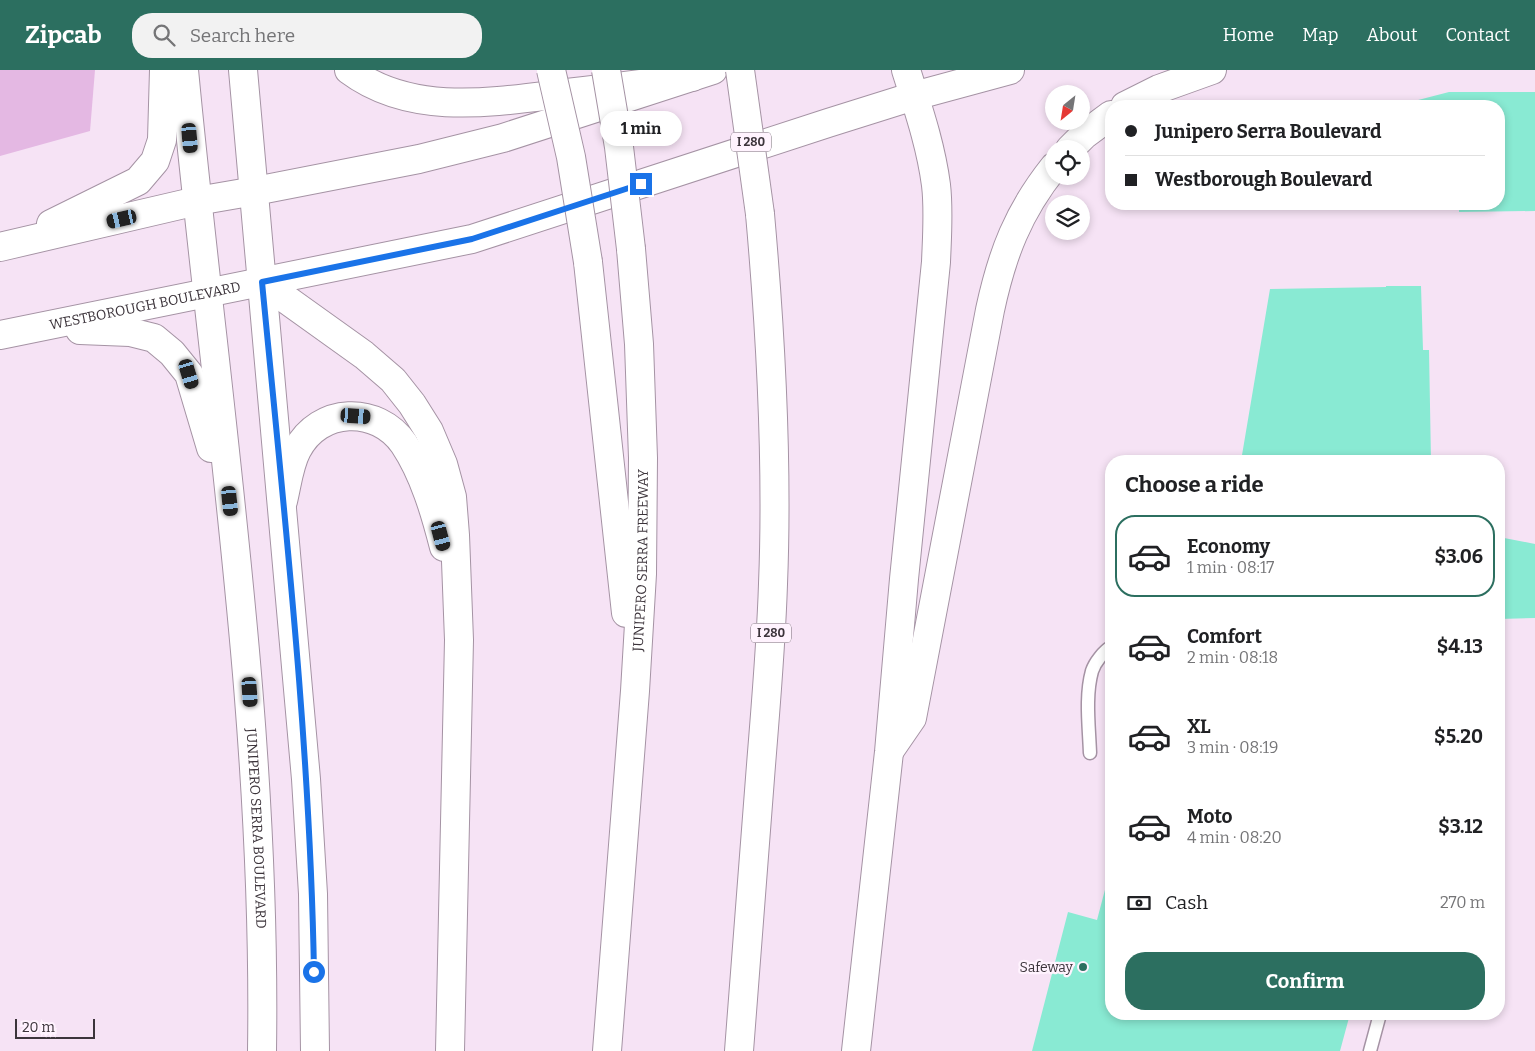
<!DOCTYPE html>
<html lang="en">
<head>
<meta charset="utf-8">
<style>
	:root { --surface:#fff; --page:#f2f2f2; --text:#202124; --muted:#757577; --line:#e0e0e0; --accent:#2c6f60 }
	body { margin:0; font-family:Bitter,serif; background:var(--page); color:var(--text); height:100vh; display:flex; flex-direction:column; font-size:19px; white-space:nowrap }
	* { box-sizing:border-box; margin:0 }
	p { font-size:16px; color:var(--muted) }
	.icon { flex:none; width:28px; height:28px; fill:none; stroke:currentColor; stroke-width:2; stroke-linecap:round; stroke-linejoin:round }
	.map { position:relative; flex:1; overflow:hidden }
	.side { position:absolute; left:1105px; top:385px; width:400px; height:565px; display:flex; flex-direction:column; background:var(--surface); border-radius:20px; box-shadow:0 2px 8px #0003 }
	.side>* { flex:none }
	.banner { position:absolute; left:1105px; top:30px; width:400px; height:110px; border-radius:20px; box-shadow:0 2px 8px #0003; display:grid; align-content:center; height:110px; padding:0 20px; background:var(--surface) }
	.needle { width:32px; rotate:210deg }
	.tools { position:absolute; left:1045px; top:15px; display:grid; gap:10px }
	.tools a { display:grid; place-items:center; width:45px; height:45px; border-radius:50%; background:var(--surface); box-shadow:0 2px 8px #0003; font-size:25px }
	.scale { position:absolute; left:15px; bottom:12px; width:80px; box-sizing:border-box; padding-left:5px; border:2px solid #3c343b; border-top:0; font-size:14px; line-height:18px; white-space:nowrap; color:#3c343b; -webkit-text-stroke:4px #fff3fe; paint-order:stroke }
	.end { position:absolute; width:22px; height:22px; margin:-11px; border:6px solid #1a73e8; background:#fff; box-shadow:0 0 0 2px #fff }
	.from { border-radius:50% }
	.bubble { position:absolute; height:35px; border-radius:18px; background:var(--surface); box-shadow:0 2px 8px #0003; font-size:16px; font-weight:700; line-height:35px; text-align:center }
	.car { position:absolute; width:15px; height:30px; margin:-15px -8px; border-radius:6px; box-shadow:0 0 4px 1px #0007; background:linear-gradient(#222 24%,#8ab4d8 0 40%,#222 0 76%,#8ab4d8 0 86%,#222 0) }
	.banner b { display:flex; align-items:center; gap:18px; height:48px; font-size:19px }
	.banner b+b { border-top:1px solid var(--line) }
	.banner i { width:12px; height:12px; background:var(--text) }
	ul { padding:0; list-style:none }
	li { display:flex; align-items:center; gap:15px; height:82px; margin:0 10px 8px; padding:0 10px; border:2px solid transparent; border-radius:20px }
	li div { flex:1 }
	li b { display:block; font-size:19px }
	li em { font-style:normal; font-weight:700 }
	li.active { border-color:var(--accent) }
	li>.icon { width:45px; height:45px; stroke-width:1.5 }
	h2 { padding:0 20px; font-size:22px; line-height:60px }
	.pay { display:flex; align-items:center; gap:12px; height:55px; padding:0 20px; font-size:19px }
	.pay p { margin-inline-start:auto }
	.cta { display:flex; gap:10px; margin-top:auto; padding:10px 20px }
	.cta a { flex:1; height:58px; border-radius:20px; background:var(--accent); color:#fff; font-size:20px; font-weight:700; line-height:58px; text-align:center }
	header { display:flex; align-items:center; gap:30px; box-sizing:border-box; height:70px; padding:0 25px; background:var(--accent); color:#fff }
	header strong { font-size:24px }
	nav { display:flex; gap:28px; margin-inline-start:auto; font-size:18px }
	.search { width:350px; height:45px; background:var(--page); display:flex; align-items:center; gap:12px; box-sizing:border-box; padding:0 18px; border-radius:20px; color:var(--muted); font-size:19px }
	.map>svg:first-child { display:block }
	.green { fill:#e4b8e3 }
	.building { fill:#89ead3 }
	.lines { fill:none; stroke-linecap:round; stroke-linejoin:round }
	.service-casing { stroke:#a593a4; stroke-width:15 }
	.secondary-casing { stroke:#a593a4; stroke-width:30 }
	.motorway-casing { stroke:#a593a4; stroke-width:30 }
	.service { stroke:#fff; stroke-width:12 }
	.secondary { stroke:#fff; stroke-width:28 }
	.motorway { stroke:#fff; stroke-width:28 }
	.motorway-bridge-casing { stroke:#a593a4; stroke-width:30; stroke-linecap:butt }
	.motorway-bridge { stroke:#fff; stroke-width:28 }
	.route { stroke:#1a73e8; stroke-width:6 }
	.poi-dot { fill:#2c6f60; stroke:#fff3fe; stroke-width:2 }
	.labels { text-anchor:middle; stroke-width:4.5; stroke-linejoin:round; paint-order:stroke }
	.shield { fill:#fff3fe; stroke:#766d76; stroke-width:1 }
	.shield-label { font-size:12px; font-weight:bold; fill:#3c343b }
	.street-label { font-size:14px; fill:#3c343b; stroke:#fff3fe }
	.poi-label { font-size:14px; fill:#3c343b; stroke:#fff3fe; text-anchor:end }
</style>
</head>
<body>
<header>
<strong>Zipcab</strong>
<div class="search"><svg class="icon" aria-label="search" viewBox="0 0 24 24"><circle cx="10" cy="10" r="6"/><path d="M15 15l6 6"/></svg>Search here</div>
<nav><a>Home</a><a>Map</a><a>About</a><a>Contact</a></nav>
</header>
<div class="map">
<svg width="1535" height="981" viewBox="0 0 1535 981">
	<rect width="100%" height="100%" fill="#f6e3f5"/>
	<path class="green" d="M0,0H95L90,61L0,86Z"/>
	<g class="building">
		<path d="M1449,22H1535V141L1459,142V139L1397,140V134H1499V36H1395Z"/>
		<path d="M1386,216H1421L1423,280H1429L1431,391H1241L1270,219L1386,217Z"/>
		<path d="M1499,467L1535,474V548L1499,549Z"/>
		<path d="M1111,797V944H1350L1340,981H1032L1068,842L1097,850Z"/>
	</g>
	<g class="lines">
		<defs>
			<g id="service">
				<path d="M1090,683C1089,656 1085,626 1092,601C1095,592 1104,581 1111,577"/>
				<path d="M1370,981L1380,944"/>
			</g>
			<g id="secondary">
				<path id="s1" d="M184,0C215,327 267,652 262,981"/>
				<path d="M243,0L306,709L313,824L315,981"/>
				<path d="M51,154L138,111L155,91L162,70L164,0"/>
				<path d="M0,177L197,131L255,121L419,89L503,68L713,0"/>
				<path d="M80,260L130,262L154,268L172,283L189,304L211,378"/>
				<path id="s2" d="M0,265L472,169L828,53L914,26L1010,0"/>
			</g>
			<g id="motorway">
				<path d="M349,0C412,47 494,32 567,23C609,18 650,13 692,7"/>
				<path d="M1125,36L1159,19L1212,0"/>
				<path d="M1070,79L1084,65L1111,45"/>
				<path d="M588,192L626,543"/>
				<path d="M262,212L364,285L393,310L412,334L429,361L443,394L452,427L455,465L459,570L450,981"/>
				<path d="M283,431C287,415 289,395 297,380C319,337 377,335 404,374C424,404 435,442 444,477"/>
				<path d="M890,680L912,648L990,240C1002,184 1018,142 1054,97"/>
				<path id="s3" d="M607,981L635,621L642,504L643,388L639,274L631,179"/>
				<path d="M739,981C746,890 753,799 760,708C765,643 771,579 773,514C778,390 771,267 760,144"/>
				<path d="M856,981L889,682L904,509L936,192C937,166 939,140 936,115C931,76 918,38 906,0"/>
			</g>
		</defs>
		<use href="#service" class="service-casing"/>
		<use href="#secondary" class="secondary-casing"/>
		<use href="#motorway" class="motorway-casing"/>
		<use href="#service" class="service"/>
		<use href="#secondary" class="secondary"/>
		<use href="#motorway" class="motorway"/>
		<defs>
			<g id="motorway-bridge">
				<path d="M551,0L571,87L588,192"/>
				<path d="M606,0L619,77L631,179"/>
				<path d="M740,0L760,144"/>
			</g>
		</defs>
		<use href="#motorway-bridge" class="motorway-bridge-casing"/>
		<use href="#motorway-bridge" class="motorway-bridge"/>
	</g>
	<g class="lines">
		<path class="route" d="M314,902C310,672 284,442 262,212L472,169L641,114"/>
	</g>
	<circle class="poi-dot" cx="1083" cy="897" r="5"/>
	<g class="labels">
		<g class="shield">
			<rect x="731" y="62.5" width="40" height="19" rx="4"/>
			<rect x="751" y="553.5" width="40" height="19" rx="4"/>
		</g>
		<g class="shield-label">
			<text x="751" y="76">I 280</text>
			<text x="771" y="567">I 280</text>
		</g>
		<g class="street-label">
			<text dy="5" stroke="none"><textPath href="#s2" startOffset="148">WESTBOROUGH BOULEVARD</textPath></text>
			<text dy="5" stroke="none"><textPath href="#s3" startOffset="492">JUNIPERO SERRA FREEWAY</textPath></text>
			<text dy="5" stroke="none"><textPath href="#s1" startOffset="762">JUNIPERO SERRA BOULEVARD</textPath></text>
		</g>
		<g class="poi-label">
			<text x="1073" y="902">Safeway</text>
		</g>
	</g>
</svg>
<div class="tools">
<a><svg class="needle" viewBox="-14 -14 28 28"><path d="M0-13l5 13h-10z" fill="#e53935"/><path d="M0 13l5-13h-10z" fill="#757577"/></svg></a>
<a><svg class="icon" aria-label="locate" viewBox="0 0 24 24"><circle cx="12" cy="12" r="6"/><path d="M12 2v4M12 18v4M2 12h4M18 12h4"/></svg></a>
<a><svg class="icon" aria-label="layers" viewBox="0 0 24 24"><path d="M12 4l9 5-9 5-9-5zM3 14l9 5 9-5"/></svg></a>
</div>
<div class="scale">20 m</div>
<i class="end from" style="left:314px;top:902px"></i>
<i class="end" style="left:641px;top:114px"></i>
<div class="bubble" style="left:600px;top:41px;width:82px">1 min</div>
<i class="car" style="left:190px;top:68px;rotate:175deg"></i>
<i class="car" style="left:122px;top:149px;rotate:257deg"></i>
<i class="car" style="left:189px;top:304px;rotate:163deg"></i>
<i class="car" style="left:356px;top:346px;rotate:94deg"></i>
<i class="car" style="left:230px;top:431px;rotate:174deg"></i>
<i class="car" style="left:441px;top:466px;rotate:165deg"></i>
<i class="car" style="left:250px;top:622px;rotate:176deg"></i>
<div class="banner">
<b><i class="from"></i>Junipero Serra Boulevard</b>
<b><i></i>Westborough Boulevard</b>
</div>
<section class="side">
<h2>Choose a ride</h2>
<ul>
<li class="active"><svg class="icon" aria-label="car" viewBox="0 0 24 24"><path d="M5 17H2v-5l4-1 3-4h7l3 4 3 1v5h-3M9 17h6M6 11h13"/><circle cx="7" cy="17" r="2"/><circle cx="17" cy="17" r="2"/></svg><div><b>Economy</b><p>1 min · 08:17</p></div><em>$3.06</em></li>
<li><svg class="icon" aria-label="car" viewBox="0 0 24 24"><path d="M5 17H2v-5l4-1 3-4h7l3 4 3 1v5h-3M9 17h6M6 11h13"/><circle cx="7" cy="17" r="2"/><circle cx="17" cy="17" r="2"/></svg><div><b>Comfort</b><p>2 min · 08:18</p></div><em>$4.13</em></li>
<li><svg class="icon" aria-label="car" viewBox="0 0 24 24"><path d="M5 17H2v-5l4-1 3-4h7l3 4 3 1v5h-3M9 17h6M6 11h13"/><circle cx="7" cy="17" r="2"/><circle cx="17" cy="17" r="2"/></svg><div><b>XL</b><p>3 min · 08:19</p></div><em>$5.20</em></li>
<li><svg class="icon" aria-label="car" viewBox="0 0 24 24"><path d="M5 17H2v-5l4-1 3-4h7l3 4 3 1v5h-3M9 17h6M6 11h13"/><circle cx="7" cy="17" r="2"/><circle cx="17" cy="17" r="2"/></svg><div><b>Moto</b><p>4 min · 08:20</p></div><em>$3.12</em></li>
</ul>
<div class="pay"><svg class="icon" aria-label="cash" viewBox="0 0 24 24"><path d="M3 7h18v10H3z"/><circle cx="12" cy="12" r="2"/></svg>Cash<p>270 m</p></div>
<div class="cta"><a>Confirm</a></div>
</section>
</div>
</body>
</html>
